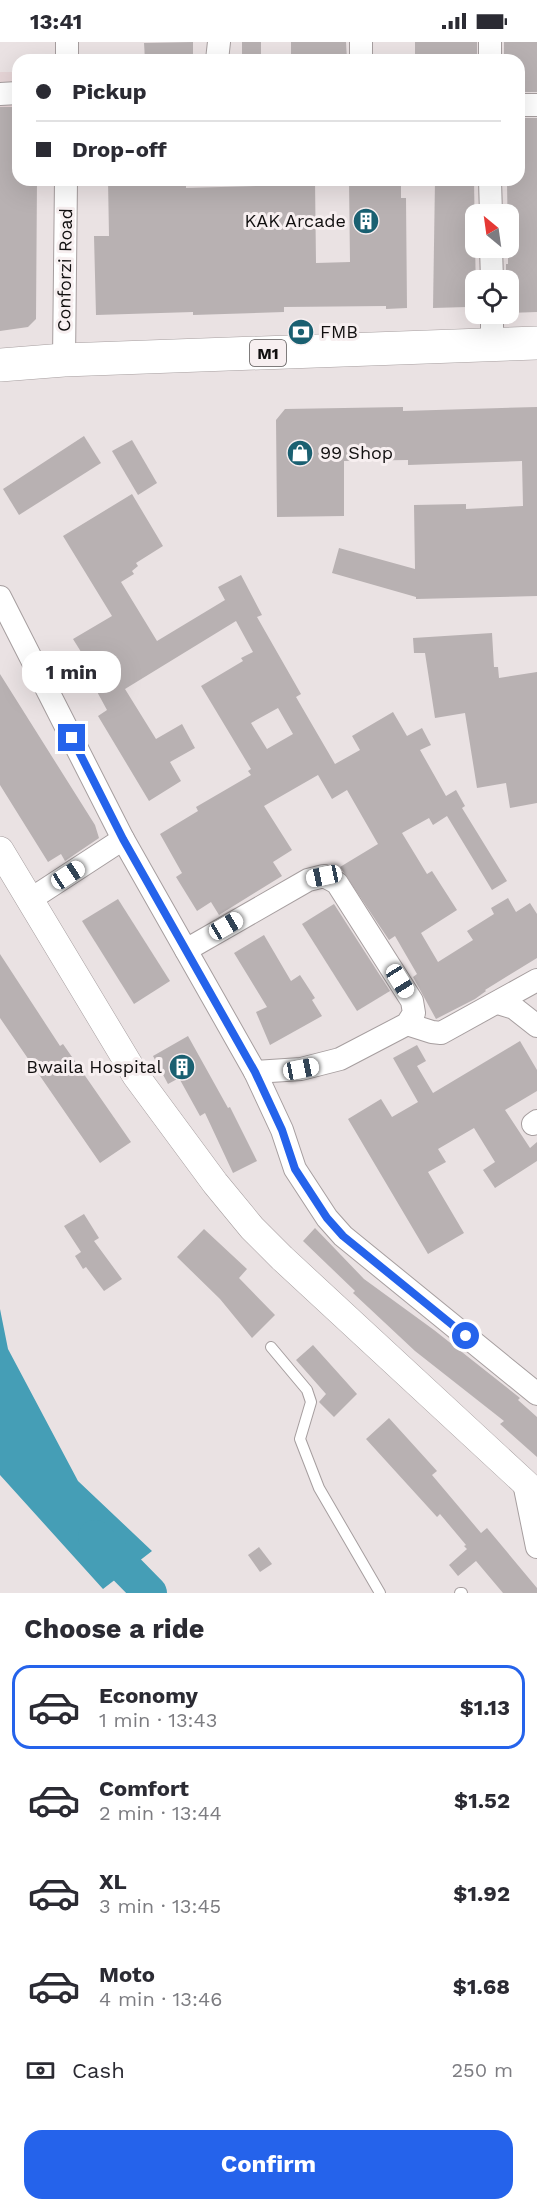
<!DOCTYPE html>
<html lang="en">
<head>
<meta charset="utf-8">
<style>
	:root { --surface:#fff; --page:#f7f7f7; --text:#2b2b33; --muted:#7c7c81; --line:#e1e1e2; --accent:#2563eb }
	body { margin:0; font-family:"Work Sans",sans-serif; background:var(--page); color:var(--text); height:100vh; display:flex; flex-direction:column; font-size:22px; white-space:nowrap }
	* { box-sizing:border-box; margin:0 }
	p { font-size:20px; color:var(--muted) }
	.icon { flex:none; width:33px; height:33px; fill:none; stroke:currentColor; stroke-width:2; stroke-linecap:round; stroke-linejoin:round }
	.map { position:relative; height:1551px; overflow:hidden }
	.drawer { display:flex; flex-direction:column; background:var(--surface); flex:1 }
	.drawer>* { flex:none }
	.hud { position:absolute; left:12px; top:12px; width:513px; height:132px; border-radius:18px; box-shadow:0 6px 24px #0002; display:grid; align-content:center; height:132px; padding:0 24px; background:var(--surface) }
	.needle { width:39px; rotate:331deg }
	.controls { position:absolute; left:465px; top:162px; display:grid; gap:12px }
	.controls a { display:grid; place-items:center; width:54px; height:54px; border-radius:12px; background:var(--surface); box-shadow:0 6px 24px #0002; font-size:30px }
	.end { position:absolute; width:27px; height:27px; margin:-14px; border:8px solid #2563eb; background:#fff; box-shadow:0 0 0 3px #fff }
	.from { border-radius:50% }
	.bubble { position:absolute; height:42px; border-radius:18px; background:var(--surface); box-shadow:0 6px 24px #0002; font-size:20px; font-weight:700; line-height:42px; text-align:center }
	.car { position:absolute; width:18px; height:36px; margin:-18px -9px; border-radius:8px; box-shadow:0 0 4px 2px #0007; background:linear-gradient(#fff 24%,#345 0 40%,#fff 0 76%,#345 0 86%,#fff 0) }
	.hud b { display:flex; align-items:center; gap:21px; height:57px; font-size:22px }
	.hud b+b { border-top:2px solid var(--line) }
	.hud i { width:15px; height:15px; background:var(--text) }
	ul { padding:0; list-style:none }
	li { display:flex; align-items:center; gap:18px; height:84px; margin:0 12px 9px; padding:0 12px; border:3px solid transparent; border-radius:18px }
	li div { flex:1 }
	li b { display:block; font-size:22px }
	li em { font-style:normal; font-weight:700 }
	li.on { border-color:var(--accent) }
	li>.icon { width:54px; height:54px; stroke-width:1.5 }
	h2 { padding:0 24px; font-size:27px; line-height:72px }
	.pay { display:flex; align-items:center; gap:15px; height:66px; padding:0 24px; font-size:22px }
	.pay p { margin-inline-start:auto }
	.action { display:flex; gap:12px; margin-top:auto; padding:12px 24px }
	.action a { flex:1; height:69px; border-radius:18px; background:var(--accent); color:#fff; font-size:24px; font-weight:700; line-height:69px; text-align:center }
	.status { display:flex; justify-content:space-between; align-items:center; height:42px; padding:0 30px; background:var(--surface); direction:ltr }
	.status svg { height:16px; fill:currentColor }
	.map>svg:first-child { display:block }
	.built { fill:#e6d5d7 }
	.water { fill:#459eb6 }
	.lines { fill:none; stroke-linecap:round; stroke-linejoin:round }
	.river { stroke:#459eb6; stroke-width:34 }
	.building { fill:#b8b1b2; fill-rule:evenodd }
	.service-casing { stroke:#a69e9f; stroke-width:12 }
	.minor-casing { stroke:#a69e9f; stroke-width:24 }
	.tertiary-casing { stroke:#a69e9f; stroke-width:28 }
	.trunk-casing { stroke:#a69e9f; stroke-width:34 }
	.service { stroke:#fff; stroke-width:10 }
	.minor { stroke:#fff; stroke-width:22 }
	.tertiary { stroke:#fff; stroke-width:27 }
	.trunk { stroke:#fff; stroke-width:33 }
	.route { stroke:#2563eb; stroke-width:8 }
	.labels { text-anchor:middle; stroke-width:6; stroke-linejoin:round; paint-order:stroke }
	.shield { fill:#f7eff0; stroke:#565252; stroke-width:1.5 }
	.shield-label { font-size:16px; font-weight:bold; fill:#110f0f }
	.poi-label { font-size:18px; fill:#110f0f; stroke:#f7eff0; text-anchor:end }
	.street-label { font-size:18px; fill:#110f0f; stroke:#f7eff0 }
</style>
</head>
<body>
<div class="status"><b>13:41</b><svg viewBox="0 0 49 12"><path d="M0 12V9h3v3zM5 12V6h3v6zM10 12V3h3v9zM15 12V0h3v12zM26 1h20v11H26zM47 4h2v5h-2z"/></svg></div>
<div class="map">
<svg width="537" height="1551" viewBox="0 0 537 1551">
	<rect width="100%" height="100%" fill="#eae2e3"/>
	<path class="built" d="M0,30H18V72L0,74Z"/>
	<path class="water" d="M0,1267L8,1307L78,1439L152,1509L103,1547L0,1433Z"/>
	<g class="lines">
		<path class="river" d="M95,1495L150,1551"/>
	</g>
	<g class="building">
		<path d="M193,0V18H145L144,1Z"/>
		<rect x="242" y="0" width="19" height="18"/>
		<path d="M291,0H346L347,18H291Z"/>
		<rect x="415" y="0" width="62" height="18"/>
		<path d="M504,0H537V50H519V18H504Z"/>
		<path d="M0,65H18V138H37L36,277L28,285L0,289Z"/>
		<path d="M519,76H537V270L508,271V238H506V222H508V206L507,138H519Z"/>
		<path d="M108,138H186V146L286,143L285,138H315L316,221L350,220L349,138H401V156H406L407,266L386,267V264L284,265V270L193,273V270L96,273L94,194H109Z"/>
		<path d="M435,138H474L476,257L467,265L433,266Z"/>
		<path d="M403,365V369L537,365V554L416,557V555L332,531L339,506L415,527L414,463L466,462V467L523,464L522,419L408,423V418L344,419V474L277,475L276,378L285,367Z"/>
		<path d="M84,394L101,421L19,473L3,447Z"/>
		<path d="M132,398L157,441L138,453L112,409Z"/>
		<path d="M132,452L163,504L136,521L138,524L132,529L134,532L121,540L157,599L225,558L218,545L241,533L262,573L257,575L301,652L296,655L335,722L360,708L352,694L393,670L407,694L422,686L431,703L420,708L446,754L456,748L465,764L462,766L507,839L492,848L447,774L433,783L429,776L402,791L427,832L432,829L457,868L421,891L438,920L473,898L467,889L494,872L491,866L508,856L516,870L530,861L537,872V916L485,948L486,949L475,957L436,977L413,935L417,932L395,894L389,898L340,825L378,802L347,748L332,757L318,733L264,764L292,808L273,820L282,834L219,873L211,860L197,869L176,835L182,831L160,792L198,769L196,765L251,733L248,729L251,727L201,644L243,619L241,616L253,610L236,579L125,647L156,697L182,682L195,706L170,720L181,739L149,759L98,674L107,668L95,646L101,642L73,597L112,574L63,494ZM278,666L293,692L267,707L251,681Z"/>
		<path d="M492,591L494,625H498L499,636L537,630V761L510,766L506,741L477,746L465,671L435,676L425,611H414L413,596Z"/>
		<path d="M0,632L95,783L99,796L65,819L61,812L48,820L0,743Z"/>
		<path d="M118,857L170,939L134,962L82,879Z"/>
		<path d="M334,862L390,949L357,969L302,882Z"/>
		<path d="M264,893L291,939L300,933L315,956L312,958L322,974L270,1003L256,970L267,965L234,911Z"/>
		<path d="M0,912L60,1004L63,1002L131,1100L100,1121L0,976Z"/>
		<path d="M188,994L228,1066L230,1065L257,1119L233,1131L205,1071L200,1074L179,1036L168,1042L153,1014Z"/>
		<path d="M520,999L537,1028V1049L505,1068L530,1106L537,1100V1119L495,1146L483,1128L495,1120L474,1086L438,1107L446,1120L428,1130L464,1191L428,1212L348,1077L381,1057L392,1075L418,1060L393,1016L417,1003L426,1019L417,1024L433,1051Z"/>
		<path d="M84,1172L99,1196L94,1199L122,1237L104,1249L86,1225L83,1227L75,1214L81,1210L64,1184Z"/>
		<path d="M315,1186L364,1237L434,1288L520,1356L518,1358L537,1375V1415L500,1382L504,1379L415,1309L353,1251L355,1249L303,1199Z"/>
		<path d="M204,1187L247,1227L239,1236L275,1273L252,1296L220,1257L177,1215Z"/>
		<path d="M313,1303L357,1352L334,1375L319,1360L326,1352L296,1318Z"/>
		<path d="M389,1376L437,1429L432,1433L481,1491L487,1486L537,1546V1551H503L476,1519L458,1534L449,1523L467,1507L464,1504L466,1503L440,1472L437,1475L366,1397Z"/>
		<path d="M259,1505L272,1522L260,1530L248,1513Z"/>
	</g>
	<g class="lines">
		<defs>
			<g id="service">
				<path d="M271,1305L307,1348L311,1360L300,1397L319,1446L380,1551"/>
				<path d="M460,1551H462"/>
			</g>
			<g id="minor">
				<path d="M361,0V18"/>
				<path d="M67,18V0"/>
				<path d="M217,18L219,0"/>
				<path d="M490,18V0"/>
				<path d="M0,52L18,51"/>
				<path d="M519,63H537"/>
				<path d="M490,138L491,172"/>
				<path d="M491,206L492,238"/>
				<path d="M492,272V303"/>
				<path d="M64,318L66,138"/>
				<path d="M0,555L123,797L255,1030L282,1088L295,1127L327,1176L343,1194L537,1352"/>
				<path d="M31,857L123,797"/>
				<path d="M186,908L308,838L324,834L337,841L412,959L414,971L407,982L340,1017L301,1027L255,1030"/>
				<path d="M498,961L514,966L537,984"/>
				<path d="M407,982L432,990L441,991L537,938"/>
				<path d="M533,1082L537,1079"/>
				<path d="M524,1441L537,1505"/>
			</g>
			<path id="tertiary" d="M0,808L136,1034L215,1141L252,1186L282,1216L537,1452"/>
			<path id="trunk" d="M0,323L64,318L537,301"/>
		</defs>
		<use href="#service" class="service-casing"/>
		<use href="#minor" class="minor-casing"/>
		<use href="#tertiary" class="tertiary-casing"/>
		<use href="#trunk" class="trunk-casing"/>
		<use href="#service" class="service"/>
		<use href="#minor" class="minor"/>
		<use href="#tertiary" class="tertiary"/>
		<use href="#trunk" class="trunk"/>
	</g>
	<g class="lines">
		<path class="route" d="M72,696L123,797L255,1030L282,1088L295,1127L327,1176L343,1194L466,1294"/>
	</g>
	<defs>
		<symbol id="building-disc" viewBox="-11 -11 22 22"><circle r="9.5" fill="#1a6071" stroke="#f7eff0"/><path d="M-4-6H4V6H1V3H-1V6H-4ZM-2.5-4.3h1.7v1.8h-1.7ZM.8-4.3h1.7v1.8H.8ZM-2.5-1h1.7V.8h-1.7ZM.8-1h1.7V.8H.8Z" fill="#fff"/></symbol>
		<symbol id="bank-disc" viewBox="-11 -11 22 22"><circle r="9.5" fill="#1a6071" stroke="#f7eff0"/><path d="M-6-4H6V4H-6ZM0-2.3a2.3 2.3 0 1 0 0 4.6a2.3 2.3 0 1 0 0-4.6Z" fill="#fff"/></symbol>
		<symbol id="shop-disc" viewBox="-11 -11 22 22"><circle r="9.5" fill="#1a6071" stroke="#f7eff0"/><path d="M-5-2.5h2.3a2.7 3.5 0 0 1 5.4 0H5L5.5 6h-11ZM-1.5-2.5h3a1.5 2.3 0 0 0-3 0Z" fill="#fff"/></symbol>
	</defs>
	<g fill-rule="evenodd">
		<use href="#building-disc" x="351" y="164" width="30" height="30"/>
		<use href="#bank-disc" x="286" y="275" width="30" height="30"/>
		<use href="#shop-disc" x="285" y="396" width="30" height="30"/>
		<use href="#building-disc" x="167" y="1010" width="30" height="30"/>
	</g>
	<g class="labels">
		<rect class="shield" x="250" y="298" width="36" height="26" rx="4.5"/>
		<g class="shield-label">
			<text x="268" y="317">M1</text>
		</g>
		<g class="poi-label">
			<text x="346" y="185">KAK Arcade</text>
			<text x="320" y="296" text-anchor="start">FMB</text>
			<text x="320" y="417" text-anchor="start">99 Shop</text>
			<text x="162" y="1031">Bwaila Hospital</text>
		</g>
		<g class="street-label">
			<text transform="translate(65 228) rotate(-89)" y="6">Conforzi Road</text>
		</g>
	</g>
</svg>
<div class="controls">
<a><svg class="needle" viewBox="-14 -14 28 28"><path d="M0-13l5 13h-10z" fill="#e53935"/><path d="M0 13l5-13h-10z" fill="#7c7c81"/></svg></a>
<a><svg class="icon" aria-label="locate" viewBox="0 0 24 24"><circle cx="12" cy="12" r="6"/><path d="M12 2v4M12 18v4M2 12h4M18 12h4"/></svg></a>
</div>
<i class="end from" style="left:466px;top:1294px"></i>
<i class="end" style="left:72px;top:696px"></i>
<div class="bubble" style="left:22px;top:609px;width:99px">1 min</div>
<i class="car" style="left:68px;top:833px;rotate:57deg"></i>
<i class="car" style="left:324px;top:834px;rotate:258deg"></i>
<i class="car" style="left:226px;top:884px;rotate:60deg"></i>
<i class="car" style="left:400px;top:939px;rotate:148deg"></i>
<i class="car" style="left:301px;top:1027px;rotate:79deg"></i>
<div class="hud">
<b><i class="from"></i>Pickup</b>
<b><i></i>Drop-off</b>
</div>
</div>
<section class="drawer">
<h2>Choose a ride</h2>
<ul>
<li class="on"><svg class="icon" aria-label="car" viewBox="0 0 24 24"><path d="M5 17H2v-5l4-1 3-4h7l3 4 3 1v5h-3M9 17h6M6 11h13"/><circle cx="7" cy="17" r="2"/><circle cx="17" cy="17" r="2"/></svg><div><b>Economy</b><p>1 min · 13:43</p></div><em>$1.13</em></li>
<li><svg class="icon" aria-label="car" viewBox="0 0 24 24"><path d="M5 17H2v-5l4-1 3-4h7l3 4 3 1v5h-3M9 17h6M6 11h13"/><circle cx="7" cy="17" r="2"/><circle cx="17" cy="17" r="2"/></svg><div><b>Comfort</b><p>2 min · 13:44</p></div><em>$1.52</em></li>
<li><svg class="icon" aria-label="car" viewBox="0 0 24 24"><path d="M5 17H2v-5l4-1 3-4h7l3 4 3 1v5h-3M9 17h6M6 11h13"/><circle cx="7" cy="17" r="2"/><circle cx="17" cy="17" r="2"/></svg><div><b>XL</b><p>3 min · 13:45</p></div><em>$1.92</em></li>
<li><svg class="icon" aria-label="car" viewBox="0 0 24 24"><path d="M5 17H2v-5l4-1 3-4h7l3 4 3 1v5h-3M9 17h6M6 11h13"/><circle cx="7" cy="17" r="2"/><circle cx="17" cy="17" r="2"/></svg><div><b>Moto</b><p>4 min · 13:46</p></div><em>$1.68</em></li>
</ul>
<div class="pay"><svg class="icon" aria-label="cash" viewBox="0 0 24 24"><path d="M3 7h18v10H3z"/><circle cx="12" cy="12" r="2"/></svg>Cash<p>250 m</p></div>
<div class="action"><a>Confirm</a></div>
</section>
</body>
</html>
